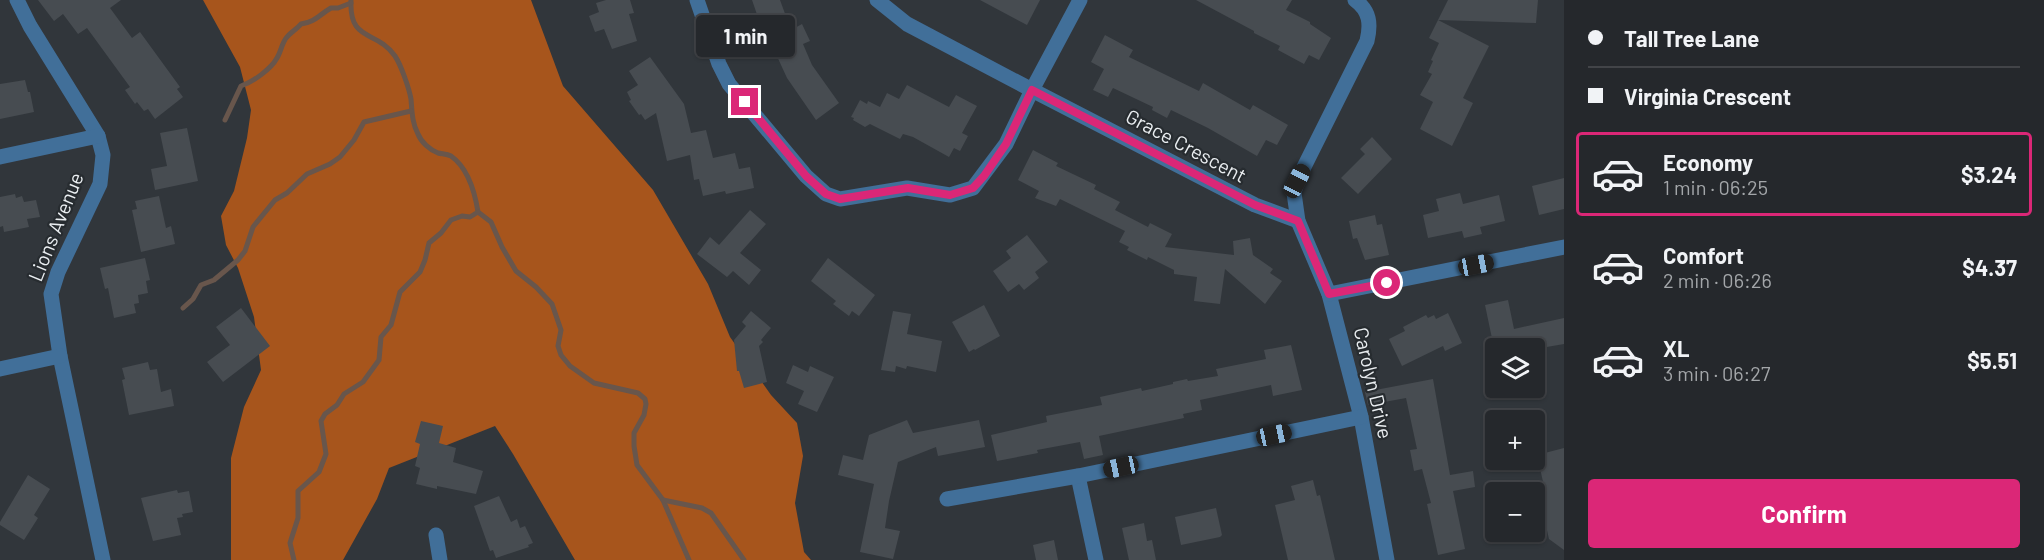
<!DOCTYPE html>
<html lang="en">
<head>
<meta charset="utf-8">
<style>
	:root { --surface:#25282c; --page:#2d3034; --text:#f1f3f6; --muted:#a3a6a9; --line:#424448; --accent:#db2777 }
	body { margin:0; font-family:Barlow,sans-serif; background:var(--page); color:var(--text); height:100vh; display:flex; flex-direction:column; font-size:22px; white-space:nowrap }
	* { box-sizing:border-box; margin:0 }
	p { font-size:20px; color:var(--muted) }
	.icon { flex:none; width:33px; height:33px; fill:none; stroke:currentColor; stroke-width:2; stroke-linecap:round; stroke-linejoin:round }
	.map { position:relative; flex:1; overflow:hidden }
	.panel { display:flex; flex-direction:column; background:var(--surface); width:480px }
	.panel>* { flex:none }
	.guide { display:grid; align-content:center; height:132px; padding:0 24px; background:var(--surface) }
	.tools { position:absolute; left:1485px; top:338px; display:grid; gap:12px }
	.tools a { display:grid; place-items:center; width:60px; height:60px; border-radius:6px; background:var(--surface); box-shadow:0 2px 4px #0004,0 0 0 2px var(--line); font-size:30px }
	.end { position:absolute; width:27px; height:27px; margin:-14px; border:8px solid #db2777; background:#fff; box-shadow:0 0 0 3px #fff }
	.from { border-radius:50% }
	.bubble { position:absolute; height:42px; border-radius:6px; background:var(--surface); box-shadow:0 2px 4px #0004,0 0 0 2px var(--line); font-size:20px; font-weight:700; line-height:42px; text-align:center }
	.car { position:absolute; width:18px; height:36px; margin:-18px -9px; border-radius:8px; box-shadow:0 0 4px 2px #0007; background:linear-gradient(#222 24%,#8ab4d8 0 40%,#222 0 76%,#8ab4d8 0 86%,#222 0) }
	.guide b { display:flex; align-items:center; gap:21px; height:57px; font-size:22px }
	.guide b+b { border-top:2px solid var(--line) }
	.guide i { width:15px; height:15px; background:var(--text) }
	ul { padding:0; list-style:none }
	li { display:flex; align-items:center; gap:18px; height:84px; margin:0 12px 9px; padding:0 12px; border:3px solid transparent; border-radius:6px }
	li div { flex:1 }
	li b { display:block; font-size:22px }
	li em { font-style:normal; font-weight:700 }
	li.current { border-color:var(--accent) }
	li>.icon { width:54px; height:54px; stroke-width:1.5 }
	.button { display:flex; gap:12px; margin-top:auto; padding:12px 24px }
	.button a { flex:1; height:69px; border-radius:6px; background:var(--accent); color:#fff; font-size:24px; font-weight:700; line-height:69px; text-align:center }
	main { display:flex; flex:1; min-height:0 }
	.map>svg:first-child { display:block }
	.forest { fill:#a7551c }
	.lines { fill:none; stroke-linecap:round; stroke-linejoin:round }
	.stream { stroke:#68564c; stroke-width:5 }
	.building { fill:#474c51 }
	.street { stroke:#416f99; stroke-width:15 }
	.route { stroke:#db2777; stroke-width:8 }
	.labels { text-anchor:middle; stroke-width:4.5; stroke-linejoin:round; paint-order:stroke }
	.street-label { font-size:20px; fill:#eaeef1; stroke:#272c30 }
</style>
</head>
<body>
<main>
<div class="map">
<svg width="1564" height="560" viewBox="0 0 1564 560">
	<rect width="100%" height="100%" fill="#31363b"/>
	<path class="forest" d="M203,0H531L563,86L653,190L708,284L730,337L771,395L797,423L803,456L795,503L804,552L811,560H575L513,454L495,426L389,468L377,499L343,560H231V458L244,407L261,370L254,317L238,268L226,245L221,216L234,191L247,138L251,110L240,67Z"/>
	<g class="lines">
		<g class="stream">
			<path d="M351,0C349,43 376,29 395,56C401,65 409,88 411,99C412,111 412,123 418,134C421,142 430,150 438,153C442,154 447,154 451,156C468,168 475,193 478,212L491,222L502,247L516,271L536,287L552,304L561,330L558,346L561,355L570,366L594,383L638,393L645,399L646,404L644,415L634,433V446L637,465L663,500L689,560"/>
			<path d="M225,120L241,86C253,82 271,69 277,58C281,52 282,42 287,37C291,32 297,29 301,24C315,22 319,15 331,8H338L351,3"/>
			<path d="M183,308L193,299L201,285L214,280L238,260L245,251L253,227L275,200L287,193L307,174L330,164L340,157L354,140L364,122L411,111"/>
			<path d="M663,500L702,508L711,513L744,560"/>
			<path d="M294,560L290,543L298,518V491L319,472L326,454L321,421L325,414L337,405L344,394L363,382L379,360L381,337L391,325L400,292L420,272L425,260L429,243L441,233L451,220L462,216L470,217L478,212"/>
		</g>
	</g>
	<g class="building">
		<path d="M38,0H121L110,8L132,38L140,32L180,87L177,89L183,97L155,119L148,109L144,111L137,102L135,104L125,90L130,87L87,28L78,34L63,14L54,21Z"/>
		<path d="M606,0H630L634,13L629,14L637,41L612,49L604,29L595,32L589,16L599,12L596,3Z"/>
		<path d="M752,0H780L791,30L802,24L810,41L803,44L812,65L839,103L816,120L787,78L764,28L762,29Z"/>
		<path d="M980,0H1040L1027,25Z"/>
		<path d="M1196,0H1292L1286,10L1310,22V24L1331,38L1319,60L1309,55L1304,64L1278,50L1280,46L1254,33V31Z"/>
		<path d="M1448,0H1538L1536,23L1438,20L1489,46L1463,98L1473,103L1452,146L1420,129L1433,102L1420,95L1432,74L1428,72L1433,61L1431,60L1439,43L1429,38Z"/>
		<path d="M1105,35L1133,50L1129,57L1199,91L1203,83L1250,110L1253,105L1288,125L1277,145L1266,140L1257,156L1208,128L1171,110L1167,118L1152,110L1153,107L1113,88L1108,97L1093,90L1104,69L1091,62Z"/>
		<path d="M650,57L684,104L691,133L706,130L713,158L735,153L739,169L750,167L754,188L726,194L725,191L703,196L699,179L694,180L690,155L667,161L656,113L645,120L641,114L639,115L629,101L631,100L627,92L638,85L629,71Z"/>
		<path d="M25,80L28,92H30L34,112L0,119V84Z"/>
		<path d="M907,85L949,107L956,95L977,106L962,133L968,136L960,151L954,148L949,157L913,137L903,134L900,139L870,124L865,127L853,120L854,118L851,117L860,100L867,104L868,101L880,107L887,93L899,99Z"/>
		<path d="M187,128L198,181L155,190L151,169L167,166L160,133Z"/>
		<path d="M1372,137L1392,159L1358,194L1341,178L1365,154L1360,149Z"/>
		<path d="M1033,150L1058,163L1056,166L1096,185L1094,189L1120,202L1115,210L1148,227L1150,223L1172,234L1165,247L1234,255L1233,241L1250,238L1253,255L1273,269L1270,273L1282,281L1265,304L1225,269L1220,304L1194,301L1197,277L1174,274V270L1148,257L1147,260L1127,250L1129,247L1119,242L1125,231L1060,199L1056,206L1035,198L1039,191L1018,180Z"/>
		<path d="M1564,178V209L1539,215L1532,186Z"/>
		<path d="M1460,193L1463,204L1499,195L1505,221L1480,227L1482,234L1464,238L1462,231L1428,238L1423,215L1439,211L1436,199Z"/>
		<path d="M15,194L16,198L22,196L24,202L36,200L40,217L27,219L29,227L4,232L3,226L0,227V197Z"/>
		<path d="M159,196L166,228L171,226L175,244L141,252L132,210L137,209L135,201Z"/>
		<path d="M750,210L766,224L740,253L761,270L749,285L733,271L727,277L697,254L710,237L719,245Z"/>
		<path d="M1375,215L1377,225L1382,224L1389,255L1365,260L1357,238L1353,239L1349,221Z"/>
		<path d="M1027,235L1048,262L1035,272L1039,278L1024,290L1019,284L1008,292L993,271L1011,258L1006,251Z"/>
		<path d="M145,258L150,280L146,281L148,293L138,295L139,303L134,304L136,313L114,318L108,288L105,289L100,268Z"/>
		<path d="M828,258L875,295L859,316L852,311L849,316L833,304L836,301L811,281Z"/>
		<path d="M1508,300L1514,329L1564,318V344L1541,348H1494L1485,305Z"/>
		<path d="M984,305L1000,336L975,350L974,349L969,352L952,322Z"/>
		<path d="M241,308L270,346L223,382L207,362L230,345L216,327Z"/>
		<path d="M751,311L771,328L761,340L763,342L759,346L767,382L744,388L739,371H737L734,340L746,326L742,322Z"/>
		<path d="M893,311L911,314L907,334L942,341L936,372L907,366L906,369L896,366L895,372L881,370Z"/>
		<path d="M1448,313L1462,343L1445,351L1443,346L1402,366L1389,339L1405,331L1403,327L1426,315L1428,318L1434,315L1436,319Z"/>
		<path d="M1291,345L1302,390L1273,396L1271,385L1200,400L1202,410L1183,414L1184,418L1099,436L1103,455L1084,459L1080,442L1037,450L1038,453L997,461L991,435L1047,422L1046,416L1102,405L1100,397L1141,388L1142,391L1173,384V382L1187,379L1188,381L1218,376L1216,369L1266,359L1264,350Z"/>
		<path d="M148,362L150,370L157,369L161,392L171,389L174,406L129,415L122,380L125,379L122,368Z"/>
		<path d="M793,365L808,372L810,366L834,377L817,412L798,404L804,391L786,383Z"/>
		<path d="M1433,379L1450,475L1473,471L1475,487L1453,491L1465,549L1438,555L1427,504L1431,503L1422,469L1414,471L1410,450L1417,449L1406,398L1368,405L1365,392Z"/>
		<path d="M907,420L913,433L979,420L985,447L938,456L936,447L898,462L889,501L885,528L900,531L893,559L860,552L874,484L838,475L843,455L863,460L869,435Z"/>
		<path d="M421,421L443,426L439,443L456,448L453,462L483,471L476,494L437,486V489L416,484L420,468L415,466L420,444L415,442Z"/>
		<path d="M1564,448V550L1549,539L1539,496L1546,495L1537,455Z"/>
		<path d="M28,475L50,489L34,515L38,518L24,540L0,525V522Z"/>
		<path d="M1313,480L1317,496L1320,495L1335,560H1288L1275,505L1295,500L1291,486Z"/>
		<path d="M177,490L178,493L189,491L193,512L182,514L183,517L177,518L181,535L153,541L141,498Z"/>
		<path d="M499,496L511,522L517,519L520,528L525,526L533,543L528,545L529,547L496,558L493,550L490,551L474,506Z"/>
		<path d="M1216,508L1222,535L1220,537L1181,545L1175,517Z"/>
		<path d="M1144,523L1147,541L1152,540L1156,560H1129L1122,528Z"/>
		<path d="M1054,540L1058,560H1036L1033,545Z"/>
	</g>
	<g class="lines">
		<g class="street">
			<path d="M17,0L30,26L98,136L103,155L100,184L58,272L51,294L60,356L103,560"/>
			<path d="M697,0L719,64L729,84L806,176L826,194L840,199L907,188L950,195L973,188L1006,144L1032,90L1080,0"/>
			<path d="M877,0L907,24L1032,90L1255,205L1298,221"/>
			<path d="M1355,0C1370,11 1371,24 1367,41L1297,181L1294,193L1298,221L1329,294L1361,417L1387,560"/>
			<path d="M0,157L98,136"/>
			<path d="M1329,294L1564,247"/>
			<path d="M0,369L60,356"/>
			<path d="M1078,476L1096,560"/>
			<path d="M947,499L1078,476L1361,417"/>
			<path d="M436,535L440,560"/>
		</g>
	</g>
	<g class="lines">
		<path class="route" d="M745,102L806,176L826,194L840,199L908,188L950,195L973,188L984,176L1006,144L1032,90L1255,205L1298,221L1329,294L1387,283"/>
	</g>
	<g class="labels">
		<g class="street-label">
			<text transform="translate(1186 146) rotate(28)" y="7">Grace Crescent</text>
			<text transform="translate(56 227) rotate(-68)" y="7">Lions Avenue</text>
			<text transform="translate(1373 383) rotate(77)" y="7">Carolyn Drive</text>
		</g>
	</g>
</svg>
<div class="tools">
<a><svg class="icon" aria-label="layers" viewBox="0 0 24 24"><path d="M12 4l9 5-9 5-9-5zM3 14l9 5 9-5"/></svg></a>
<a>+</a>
<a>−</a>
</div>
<i class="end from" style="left:1387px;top:283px"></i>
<i class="end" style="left:745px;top:102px"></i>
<div class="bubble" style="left:696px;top:15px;width:99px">1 min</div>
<i class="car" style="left:1297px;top:181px;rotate:27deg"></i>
<i class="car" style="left:1476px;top:265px;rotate:79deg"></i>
<i class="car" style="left:1274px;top:435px;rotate:78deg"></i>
<i class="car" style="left:1121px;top:467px;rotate:258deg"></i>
</div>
<section class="panel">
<div class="guide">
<b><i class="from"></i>Tall Tree Lane</b>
<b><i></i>Virginia Crescent</b>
</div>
<ul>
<li class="current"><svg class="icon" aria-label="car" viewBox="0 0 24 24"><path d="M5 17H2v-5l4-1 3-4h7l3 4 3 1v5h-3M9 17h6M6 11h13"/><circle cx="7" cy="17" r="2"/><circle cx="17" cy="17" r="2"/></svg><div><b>Economy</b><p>1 min · 06:25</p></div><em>$3.24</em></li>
<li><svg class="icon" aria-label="car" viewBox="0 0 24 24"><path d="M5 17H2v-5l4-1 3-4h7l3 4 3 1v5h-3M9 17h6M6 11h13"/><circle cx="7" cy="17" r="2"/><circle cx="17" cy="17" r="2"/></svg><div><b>Comfort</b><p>2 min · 06:26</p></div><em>$4.37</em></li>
<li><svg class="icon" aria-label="car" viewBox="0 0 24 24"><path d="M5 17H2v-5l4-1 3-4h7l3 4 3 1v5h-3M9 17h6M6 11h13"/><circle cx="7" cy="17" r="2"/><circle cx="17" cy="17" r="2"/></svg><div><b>XL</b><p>3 min · 06:27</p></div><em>$5.51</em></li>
</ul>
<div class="button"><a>Confirm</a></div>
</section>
</main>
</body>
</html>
